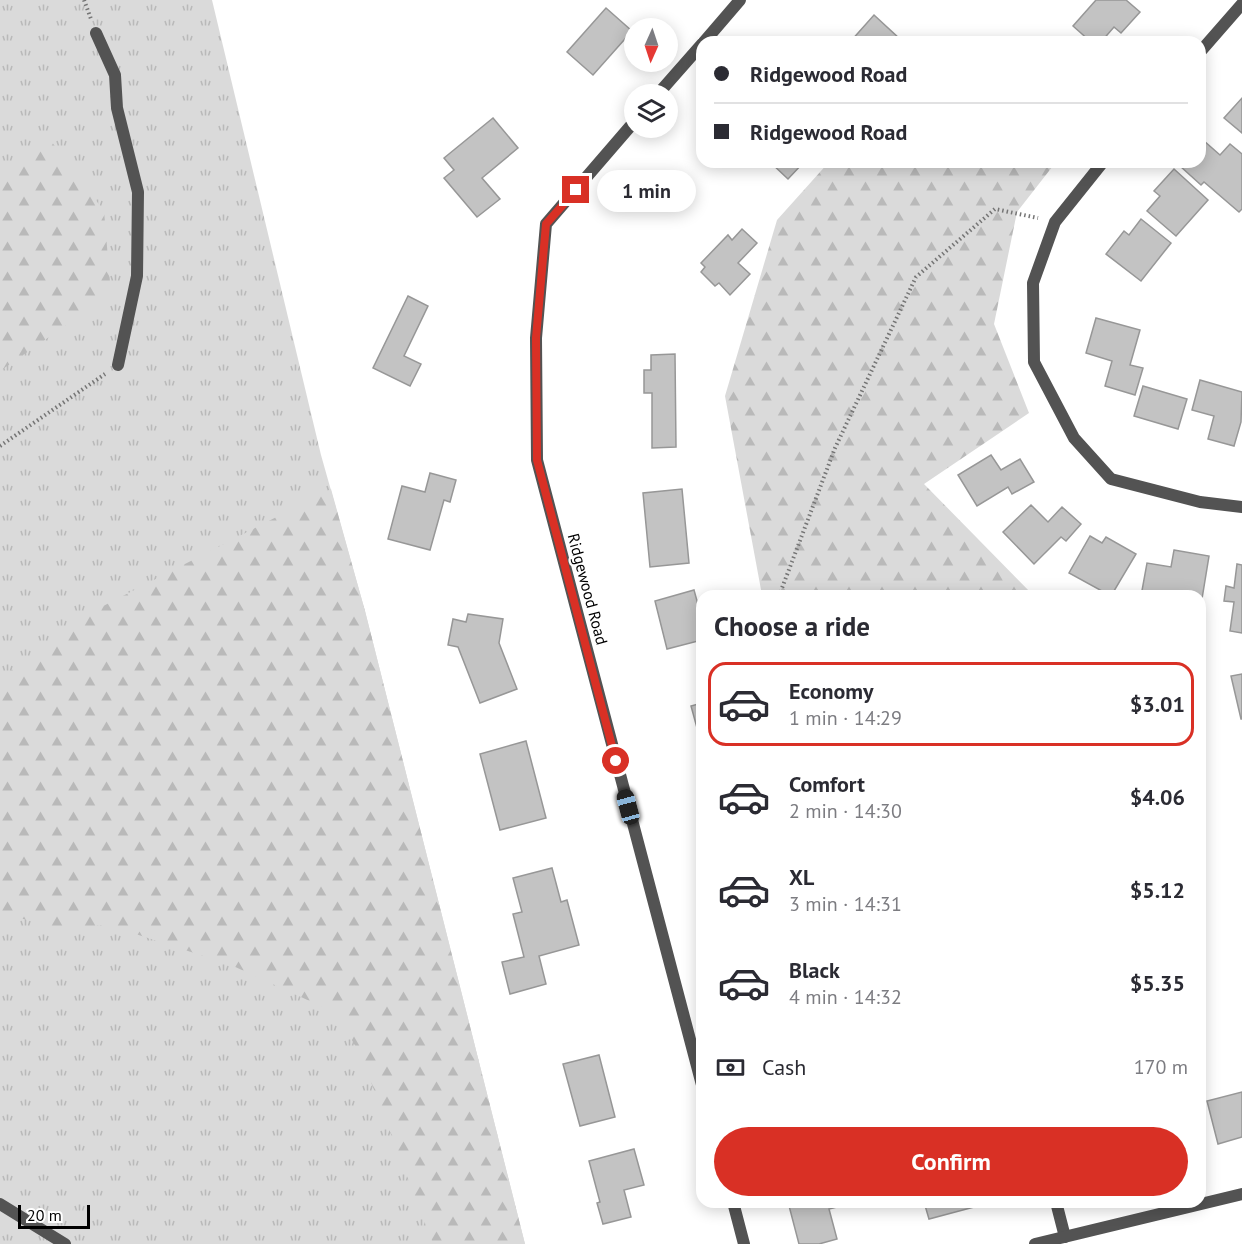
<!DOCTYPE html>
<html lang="en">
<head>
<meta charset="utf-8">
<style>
	:root { --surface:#fff; --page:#f2f2f3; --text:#2b2b33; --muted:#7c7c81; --line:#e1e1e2; --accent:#d93025 }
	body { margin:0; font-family:"PT Sans",sans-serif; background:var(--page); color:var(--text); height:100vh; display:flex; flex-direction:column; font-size:22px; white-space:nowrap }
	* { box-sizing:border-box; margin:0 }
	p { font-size:20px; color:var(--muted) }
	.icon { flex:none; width:33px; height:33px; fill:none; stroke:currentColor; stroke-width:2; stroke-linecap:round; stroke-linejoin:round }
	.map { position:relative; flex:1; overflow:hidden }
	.sheet { position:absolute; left:696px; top:590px; width:510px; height:618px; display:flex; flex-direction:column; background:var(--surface); border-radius:18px; box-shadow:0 3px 15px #0003 }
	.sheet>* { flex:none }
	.banner { position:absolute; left:696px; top:36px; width:510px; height:132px; border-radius:18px; box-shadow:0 3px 15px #0003; display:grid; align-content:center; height:132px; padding:0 18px; background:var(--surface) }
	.needle { width:39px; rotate:183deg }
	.controls { position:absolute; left:624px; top:18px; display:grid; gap:12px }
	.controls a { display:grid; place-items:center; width:54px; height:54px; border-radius:50%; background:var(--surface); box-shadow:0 3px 15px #0003; font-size:30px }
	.scale { position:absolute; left:18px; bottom:15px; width:72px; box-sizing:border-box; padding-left:6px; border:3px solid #000; border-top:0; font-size:16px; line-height:21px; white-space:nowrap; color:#000; -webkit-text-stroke:4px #fff; paint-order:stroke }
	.end { position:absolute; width:27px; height:27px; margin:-14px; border:8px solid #d93025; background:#fff; box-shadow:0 0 0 3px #fff }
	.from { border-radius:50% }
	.bubble { position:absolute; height:42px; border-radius:21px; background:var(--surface); box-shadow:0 3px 15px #0003; font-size:20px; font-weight:700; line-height:42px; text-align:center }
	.car { position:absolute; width:18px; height:36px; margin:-18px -9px; border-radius:8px; box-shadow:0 0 4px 2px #0007; background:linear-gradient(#222 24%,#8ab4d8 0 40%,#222 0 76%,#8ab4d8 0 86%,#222 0) }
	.banner b { display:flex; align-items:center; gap:21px; height:57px; font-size:22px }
	.banner b+b { border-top:2px solid var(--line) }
	.banner i { width:15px; height:15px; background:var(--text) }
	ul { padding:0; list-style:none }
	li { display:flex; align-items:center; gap:18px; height:84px; margin:0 12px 9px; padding:0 6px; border:3px solid transparent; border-radius:18px }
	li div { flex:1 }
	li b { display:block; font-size:22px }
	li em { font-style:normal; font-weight:700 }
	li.active { border-color:var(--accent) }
	li>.icon { width:54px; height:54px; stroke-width:1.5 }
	h2 { padding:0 18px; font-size:27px; line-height:72px }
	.pay { display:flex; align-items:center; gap:15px; height:66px; padding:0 18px; font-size:22px }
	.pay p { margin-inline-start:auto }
	.action { display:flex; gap:12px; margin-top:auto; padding:12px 18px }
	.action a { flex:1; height:69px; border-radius:36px; background:var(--accent); color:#fff; font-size:24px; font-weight:700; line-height:69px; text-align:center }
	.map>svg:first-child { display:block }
	.grass { fill:url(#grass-tufts) }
	.forest { fill:url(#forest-firs) }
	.building { fill:#c3c3c3; stroke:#979797; stroke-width:1.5 }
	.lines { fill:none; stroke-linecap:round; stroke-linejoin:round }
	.path { stroke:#757575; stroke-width:4; stroke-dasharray:1.5 3; stroke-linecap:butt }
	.service { stroke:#535353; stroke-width:12 }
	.minor { stroke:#535353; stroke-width:12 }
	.route { stroke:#d93025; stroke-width:8 }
	.labels { text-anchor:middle; stroke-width:4.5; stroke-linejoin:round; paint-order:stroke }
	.street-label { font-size:16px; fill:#000; stroke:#fff }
</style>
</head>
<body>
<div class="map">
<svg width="1242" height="1244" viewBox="0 0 1242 1244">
	<defs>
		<pattern id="grass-tufts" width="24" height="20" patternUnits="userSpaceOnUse" patternTransform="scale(1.5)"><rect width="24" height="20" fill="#dadada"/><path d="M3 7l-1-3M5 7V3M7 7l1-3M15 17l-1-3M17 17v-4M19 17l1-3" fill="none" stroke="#b9b9b9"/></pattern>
		<pattern id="forest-firs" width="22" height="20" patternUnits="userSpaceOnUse" patternTransform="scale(1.5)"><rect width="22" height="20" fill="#dadada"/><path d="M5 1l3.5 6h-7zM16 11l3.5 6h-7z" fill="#b9b9b9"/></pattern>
	</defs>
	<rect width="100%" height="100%" fill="#fff"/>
	<path class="grass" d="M0,0H212L321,455L365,611L525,1244H0Z"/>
	<g class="forest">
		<path d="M48,137L104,211L111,294L0,371V179Z"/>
		<path d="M829,162H1056L1017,212L994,324L1029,413L924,484L1033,595H762L725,396L777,220Z"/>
		<path d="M331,489L365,611L525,1244H433L361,1056L345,1028L325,1008L231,965L108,925L58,928L0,913V679L76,620Z"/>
	</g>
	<g class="building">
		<path d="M1096,0H1126L1140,12L1121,33L1114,27L1101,42H1091L1073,26Z"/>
		<path d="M606,8L632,31L593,75L567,52Z"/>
		<path d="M874,15L901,40L900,42H850Z"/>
		<path d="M1242,98V133L1224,118Z"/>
		<path d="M493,118L518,148L482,178L500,199L477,217L444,178L454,170L444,158Z"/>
		<path d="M1203,140L1220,155L1230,144L1242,154V209L1239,212L1204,182L1201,185L1180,166L1184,162H1200V143Z"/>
		<path d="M770,162H804L788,179Z"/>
		<path d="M1174,169L1208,200L1176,236L1147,211L1160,196L1154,191Z"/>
		<path d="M1141,219L1171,243L1141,281L1106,254L1124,231L1129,235Z"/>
		<path d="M742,229L757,243L738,263L750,274L730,295L719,283L715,286L701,272L705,267L701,263L728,235L732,240Z"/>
		<path d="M408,296L428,306L404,356L421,364L410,386L373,368Z"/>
		<path d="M1096,318L1140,330L1130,365L1143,368L1135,395L1105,386L1112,361L1086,353Z"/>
		<path d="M675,354L676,447L652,448V393H644V370H651V355Z"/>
		<path d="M1200,380L1242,392L1241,422L1234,446L1208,439L1214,416L1192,410Z"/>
		<path d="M1143,386L1187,399L1178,429L1134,416Z"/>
		<path d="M991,455L1001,470L1020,459L1034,482L1012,494L1008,487L977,506L958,475Z"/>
		<path d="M430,473L456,480L450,502L444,500L430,550L388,539L402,486L425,492Z"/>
		<path d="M682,489L689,563L650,567L643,493Z"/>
		<path d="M1031,505L1048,522L1062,507L1081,524L1066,541L1061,537L1034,564L1003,532Z"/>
		<path d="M1090,536L1102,543L1106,537L1136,554L1111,596L1069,573Z"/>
		<path d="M1174,550L1209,556L1200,611V596H1141L1147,563L1171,567Z"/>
		<path d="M1237,564L1242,565V633L1230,631L1234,602L1224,601L1226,586L1234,588Z"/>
		<path d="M694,590L702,619V640L667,649L655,601Z"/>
		<path d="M468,614L503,619L499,643L517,689L480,703L458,647L448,645L453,619L466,622Z"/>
		<path d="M1242,674V719H1241L1231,676Z"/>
		<path d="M702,703V727L697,728L691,706Z"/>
		<path d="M526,741L546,818L500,830L480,754Z"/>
		<path d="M552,868L561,902L567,900L579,945L539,956L546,984L510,994L502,962L524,957L513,914L522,912L513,878Z"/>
		<path d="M599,1055L615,1117L580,1126L563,1064Z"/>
		<path d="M1242,1092V1137L1218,1144L1207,1101Z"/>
		<path d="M634,1149L644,1185L624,1190L631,1217L603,1224L597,1203L600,1202L589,1161Z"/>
		<path d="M788,1202H835L837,1207L829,1209L837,1239L819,1244H799Z"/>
		<path d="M924,1202H977L978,1206L929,1219Z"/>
	</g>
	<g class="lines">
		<g class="path">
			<path d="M84,0L91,19"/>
			<path d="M0,446L105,374"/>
			<path d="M779,596L835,448L916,277L995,209L1038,218"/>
		</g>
		<g class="service">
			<path d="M96,33L115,75L117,108L138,192L137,276L118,365"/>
			<path d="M0,1204L65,1244"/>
		</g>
		<g class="minor">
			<path d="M704,42L740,0"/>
			<path d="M1200,52L1242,4"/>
			<path d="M658,94L702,44"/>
			<path d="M634,122L546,224L536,338L537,460L702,1085"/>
			<path d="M1103,162L1055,222L1033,283L1034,362L1074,438L1111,479L1200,502L1242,507"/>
			<path d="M733,1202L744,1244"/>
			<path d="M1056,1202L1065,1237"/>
			<path d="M1035,1244L1242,1194"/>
		</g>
	</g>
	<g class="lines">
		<path class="route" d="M576,190L546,224L536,338L537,460L616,761"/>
	</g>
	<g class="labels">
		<g class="street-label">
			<text transform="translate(588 589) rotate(75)" y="6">Ridgewood Road</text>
		</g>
	</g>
</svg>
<div class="controls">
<a><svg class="needle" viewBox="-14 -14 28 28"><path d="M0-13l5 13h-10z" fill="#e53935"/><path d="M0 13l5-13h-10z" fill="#7c7c81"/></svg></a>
<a><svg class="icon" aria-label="layers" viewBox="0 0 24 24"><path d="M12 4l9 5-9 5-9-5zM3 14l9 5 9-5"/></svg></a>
</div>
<div class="scale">20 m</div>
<i class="end from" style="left:616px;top:761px"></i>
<i class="end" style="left:576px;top:190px"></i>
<div class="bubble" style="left:597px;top:170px;width:99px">1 min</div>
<i class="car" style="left:628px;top:807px;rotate:345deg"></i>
<div class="banner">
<b><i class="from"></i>Ridgewood Road</b>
<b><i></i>Ridgewood Road</b>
</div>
<section class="sheet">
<h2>Choose a ride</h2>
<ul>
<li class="active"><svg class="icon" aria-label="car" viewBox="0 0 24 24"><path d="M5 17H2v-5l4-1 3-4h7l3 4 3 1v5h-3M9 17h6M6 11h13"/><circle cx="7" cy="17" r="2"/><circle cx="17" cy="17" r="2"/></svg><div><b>Economy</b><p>1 min · 14:29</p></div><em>$3.01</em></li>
<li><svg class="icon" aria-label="car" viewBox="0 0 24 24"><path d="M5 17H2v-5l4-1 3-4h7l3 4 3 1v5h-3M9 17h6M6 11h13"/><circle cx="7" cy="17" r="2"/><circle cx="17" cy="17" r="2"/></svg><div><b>Comfort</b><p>2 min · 14:30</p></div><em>$4.06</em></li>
<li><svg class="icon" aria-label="car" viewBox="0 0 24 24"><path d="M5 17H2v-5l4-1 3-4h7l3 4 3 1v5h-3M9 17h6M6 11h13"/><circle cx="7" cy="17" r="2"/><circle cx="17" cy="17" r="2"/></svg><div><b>XL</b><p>3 min · 14:31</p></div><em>$5.12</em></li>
<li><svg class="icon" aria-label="car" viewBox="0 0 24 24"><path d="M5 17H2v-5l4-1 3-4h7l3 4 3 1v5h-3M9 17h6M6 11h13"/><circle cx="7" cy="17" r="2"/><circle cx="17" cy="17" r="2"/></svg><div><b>Black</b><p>4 min · 14:32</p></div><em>$5.35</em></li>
</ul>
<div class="pay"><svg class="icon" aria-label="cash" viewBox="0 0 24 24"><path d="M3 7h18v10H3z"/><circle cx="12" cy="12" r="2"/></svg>Cash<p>170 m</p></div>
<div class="action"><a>Confirm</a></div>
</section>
</div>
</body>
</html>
